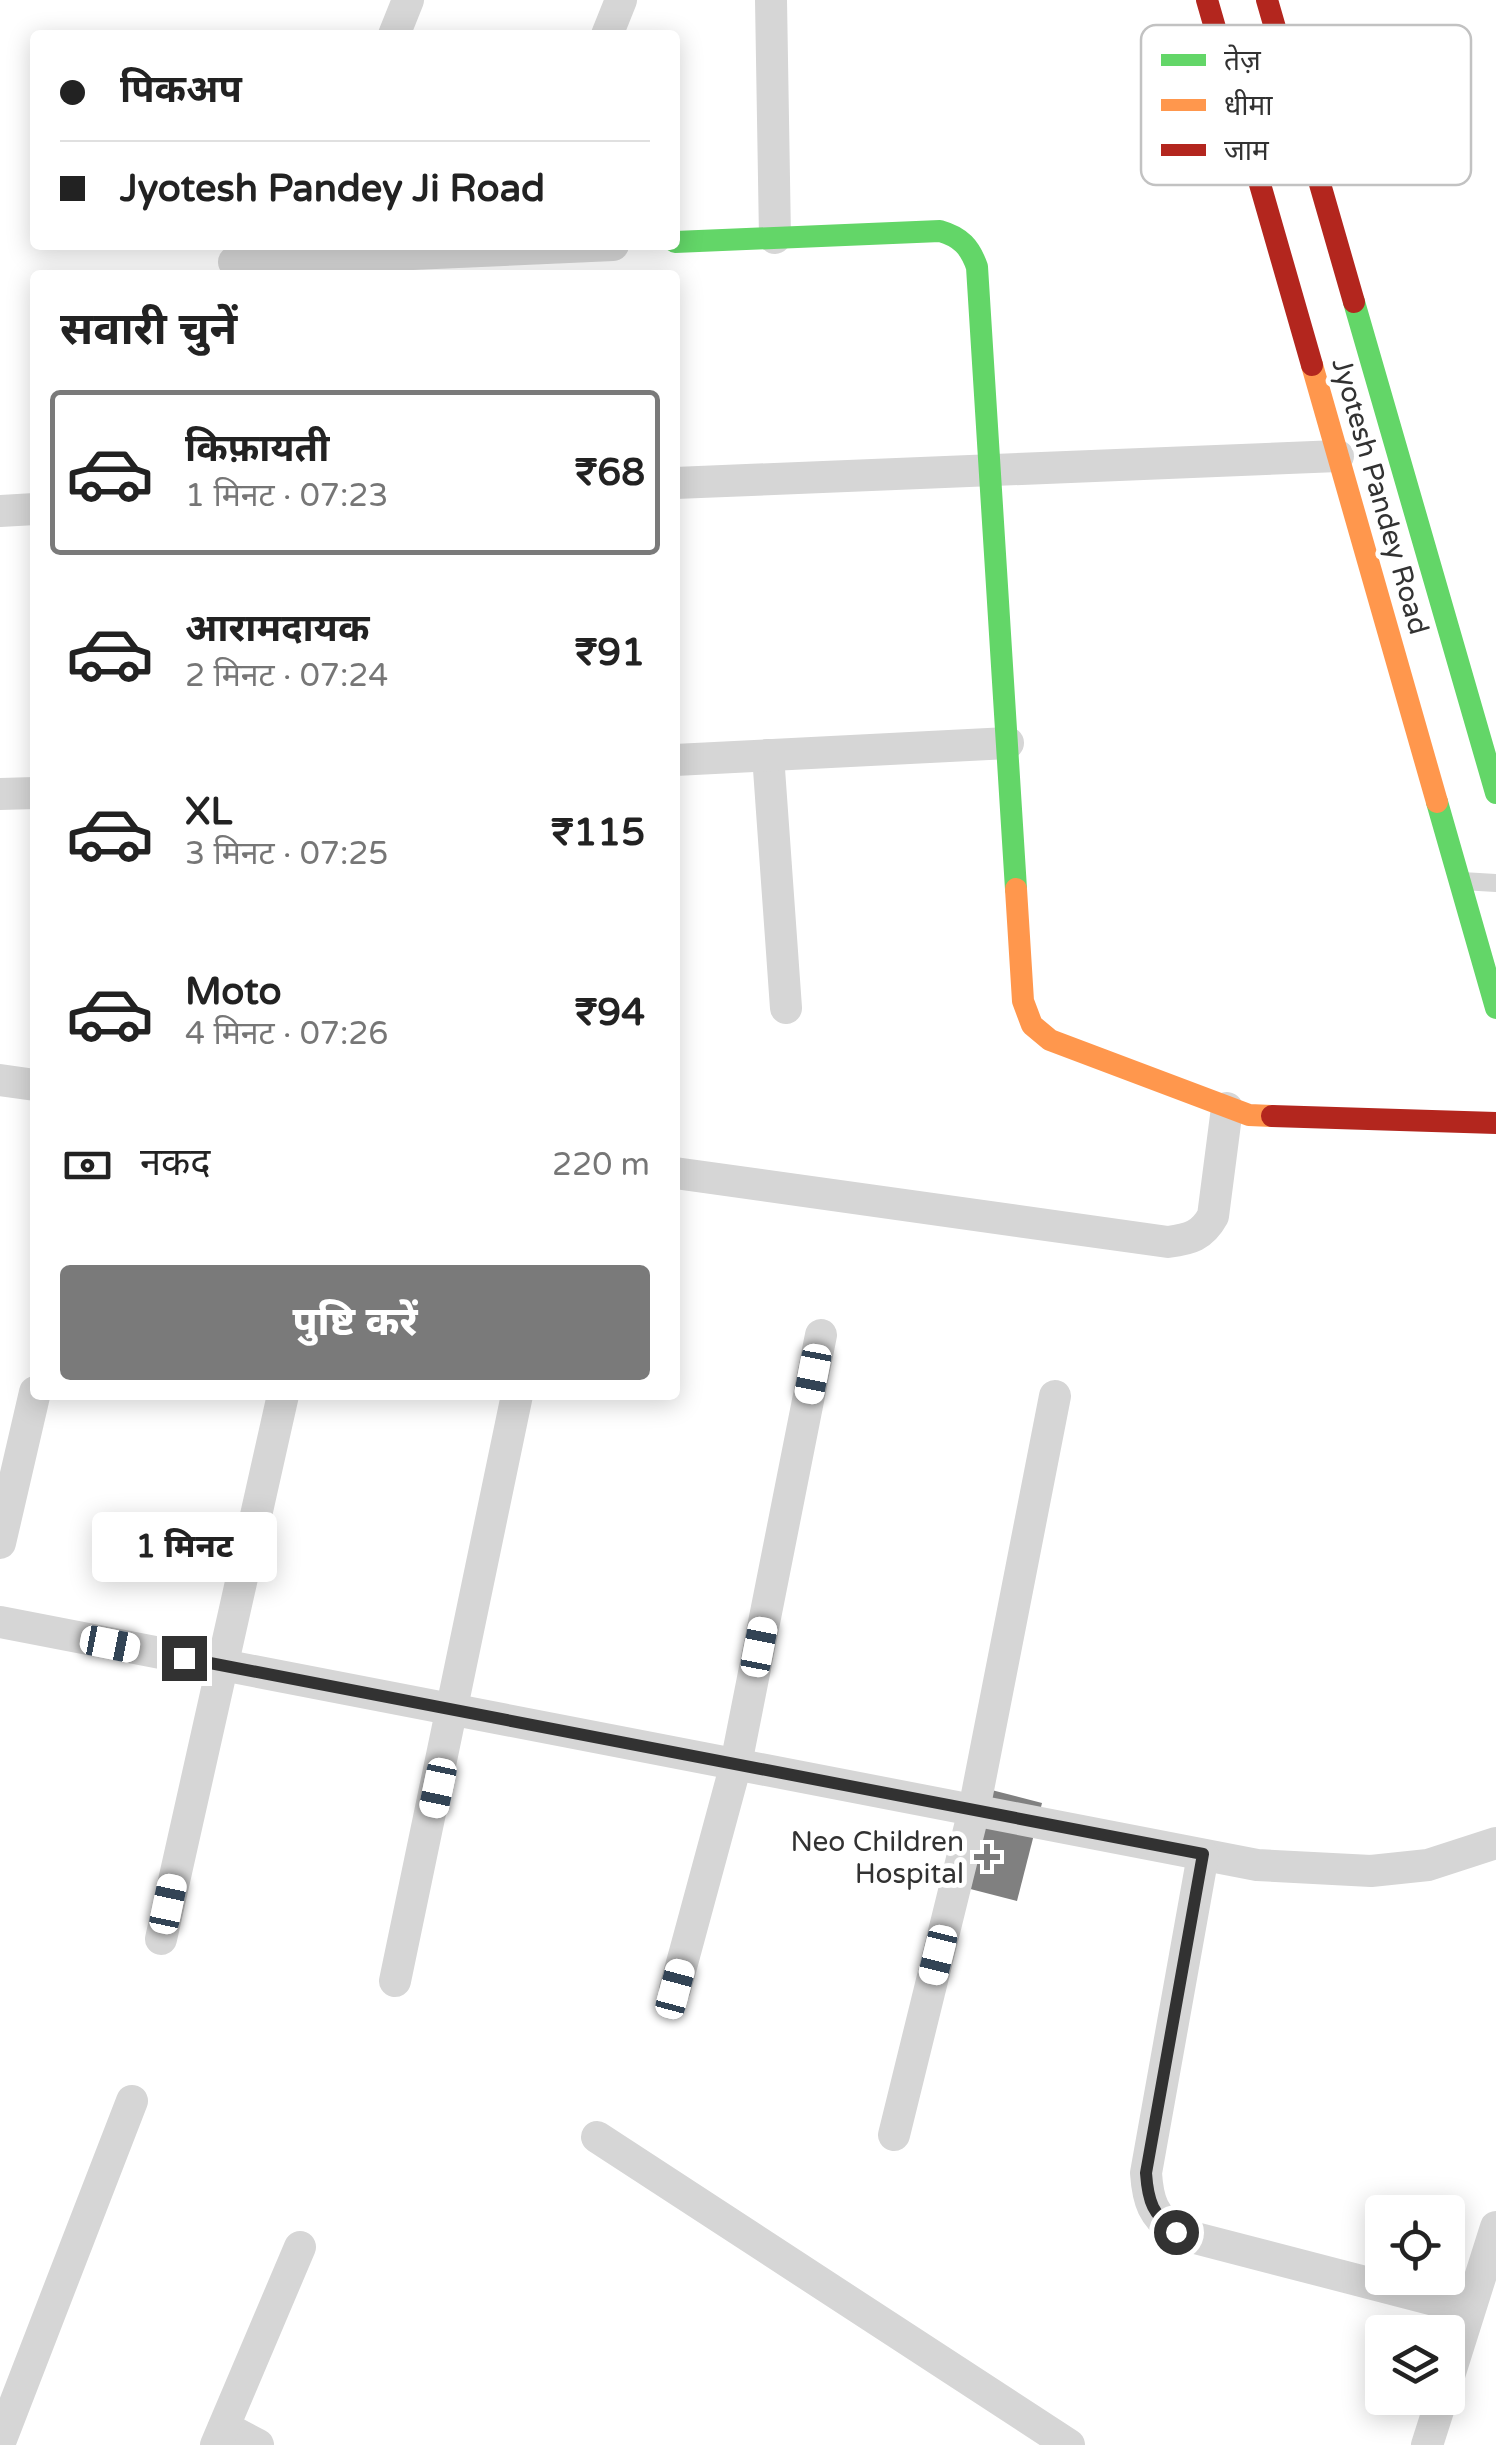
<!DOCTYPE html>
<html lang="hi">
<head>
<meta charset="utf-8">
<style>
	:root { --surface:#fff; --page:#f6f6f6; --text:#222; --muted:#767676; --line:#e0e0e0; --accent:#7a7a7a }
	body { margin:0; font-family:"Varela Round","Noto Sans Devanagari",sans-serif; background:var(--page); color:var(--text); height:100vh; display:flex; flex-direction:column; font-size:38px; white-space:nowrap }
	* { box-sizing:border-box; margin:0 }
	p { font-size:32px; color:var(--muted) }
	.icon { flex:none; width:55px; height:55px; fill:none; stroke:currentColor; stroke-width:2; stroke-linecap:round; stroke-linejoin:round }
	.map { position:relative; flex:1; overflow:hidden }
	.side { position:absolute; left:30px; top:270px; width:650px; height:1130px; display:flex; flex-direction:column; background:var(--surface); border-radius:10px; box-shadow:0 5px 25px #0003 }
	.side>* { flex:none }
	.top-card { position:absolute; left:30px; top:30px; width:650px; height:220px; border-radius:10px; box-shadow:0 5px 25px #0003; display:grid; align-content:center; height:220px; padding:0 30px; background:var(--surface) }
	.controls { position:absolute; left:1365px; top:2195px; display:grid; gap:20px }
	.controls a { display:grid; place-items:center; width:100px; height:100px; border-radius:10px; background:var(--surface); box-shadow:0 5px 25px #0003; font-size:50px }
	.end { position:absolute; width:45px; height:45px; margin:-22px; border:12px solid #323232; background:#fff; box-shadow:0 0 0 5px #fff }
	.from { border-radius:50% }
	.bubble { position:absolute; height:70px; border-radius:10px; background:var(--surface); box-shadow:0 5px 25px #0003; font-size:32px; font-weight:800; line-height:70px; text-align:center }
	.car { position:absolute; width:30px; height:60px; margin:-30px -15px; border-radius:12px; box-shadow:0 0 8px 2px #0007; background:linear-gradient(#fff 24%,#345 0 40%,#fff 0 76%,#345 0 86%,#fff 0) }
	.top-card b { display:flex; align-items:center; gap:35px; height:95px; font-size:38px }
	.top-card b+b { border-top:2px solid var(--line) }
	.top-card i { width:25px; height:25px; background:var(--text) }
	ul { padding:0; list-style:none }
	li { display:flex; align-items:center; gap:30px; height:165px; margin:0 20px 15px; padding:0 10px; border:5px solid transparent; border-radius:10px }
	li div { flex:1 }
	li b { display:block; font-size:38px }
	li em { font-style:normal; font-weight:800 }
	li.selected { border-color:var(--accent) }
	li>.icon { width:90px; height:90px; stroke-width:1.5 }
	h2 { padding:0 30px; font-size:45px; line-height:120px }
	.pay { display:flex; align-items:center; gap:25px; height:110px; padding:0 30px; font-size:38px }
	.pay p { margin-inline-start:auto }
	.action { display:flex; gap:20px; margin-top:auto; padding:20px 30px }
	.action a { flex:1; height:115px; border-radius:10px; background:var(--accent); color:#fff; font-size:40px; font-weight:800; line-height:115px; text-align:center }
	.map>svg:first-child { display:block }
	.building { fill:#808080 }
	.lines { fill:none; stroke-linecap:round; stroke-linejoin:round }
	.lane { stroke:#d6d6d6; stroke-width:18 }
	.street { stroke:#d6d6d6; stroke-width:32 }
	.fast { stroke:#63d668; stroke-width:22 }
	.slow { stroke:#ff974d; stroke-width:22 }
	.jam { stroke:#b3261e; stroke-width:22 }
	.route { stroke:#323232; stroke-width:12 }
	.poi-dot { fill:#7a7a7a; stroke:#fff; stroke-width:4 }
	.labels { text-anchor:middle; stroke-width:10; stroke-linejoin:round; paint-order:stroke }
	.street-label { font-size:28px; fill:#323232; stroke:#fff }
	.poi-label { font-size:28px; fill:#323232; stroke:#fff; text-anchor:end }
	.key { fill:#fff; stroke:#c2c2c2; stroke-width:2.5 }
	.key-label { font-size:28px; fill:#323232 }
</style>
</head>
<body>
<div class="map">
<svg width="1496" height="2445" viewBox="0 0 1496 2445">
	<rect width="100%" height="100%" fill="#fff"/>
	<path class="building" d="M972,1785L1042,1803L1017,1901L947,1883Z"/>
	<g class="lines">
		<path class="lane" d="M1462,881L1496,883"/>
		<g class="street">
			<path d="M771,0L775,238"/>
			<path d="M394,35L408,0"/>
			<path d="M607,35L621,0"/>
			<path d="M234,262L613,245"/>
			<path d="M675,483L1338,456"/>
			<path d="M0,511L35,509"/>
			<path d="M768,755L786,1008"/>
			<path d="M675,760L1008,743"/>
			<path d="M0,794L35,793"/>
			<path d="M0,1080L35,1085"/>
			<path d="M675,1173L1168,1242C1190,1239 1202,1236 1213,1216L1227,1108"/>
			<path d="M0,1543L35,1392"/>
			<path d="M0,1622L1257,1865L1371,1871L1428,1865L1496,1843"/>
			<path d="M1203,1855L1146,2173C1148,2202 1153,2215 1176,2233L1469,2309"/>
			<path d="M161,1939L283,1395"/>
			<path d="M395,1981L517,1395"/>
			<path d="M675,1989L736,1764L821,1335"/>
			<path d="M894,2135L974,1810L1055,1396"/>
			<path d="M597,2137L1069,2445"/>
			<path d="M1448,2379L1496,2227"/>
			<path d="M224,2427L258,2445"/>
			<path d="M0,2442L132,2101"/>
			<path d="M216,2445L300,2247"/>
			<path d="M1427,2445L1442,2398"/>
		</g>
		<g class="fast">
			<path d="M675,242L940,231C961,237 970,247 977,267L1016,889"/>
			<path d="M1354,302L1496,793"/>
			<path d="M1437,802L1496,1008"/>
		</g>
		<g class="slow">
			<path d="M1312,365L1437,802"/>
			<path d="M1016,889L1023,1001L1032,1025L1050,1040L1249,1115L1272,1116"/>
		</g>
		<g class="jam">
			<path d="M1207,0L1312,365"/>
			<path d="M1267,0L1354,302"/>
			<path d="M1272,1116L1496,1123"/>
		</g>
	</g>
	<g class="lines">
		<path class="route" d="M184,1658L1203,1854L1146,2173C1148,2202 1153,2215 1176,2232"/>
	</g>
	<path class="poi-dot" d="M982 1842h10v10h10v10h-10v10h-10v-10h-10v-10h10z"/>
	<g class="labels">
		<g class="street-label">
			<text transform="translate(1381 496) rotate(74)" y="10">Jyotesh Pandey Road</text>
		</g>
		<g class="poi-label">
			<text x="964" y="1851">Neo Children<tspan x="964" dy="32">Hospital</tspan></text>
		</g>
	</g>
	<rect x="1141" y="25" width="330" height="160" rx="15" class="key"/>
	<rect x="1161" y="54" width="45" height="12" fill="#63d668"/>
	<rect x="1161" y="99" width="45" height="12" fill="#ff974d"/>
	<rect x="1161" y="144" width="45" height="12" fill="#b3261e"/>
	<g class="key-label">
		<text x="1224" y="70">तेज़</text>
		<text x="1224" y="115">धीमा</text>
		<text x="1224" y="160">जाम</text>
	</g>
</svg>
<div class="controls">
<a><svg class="icon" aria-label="locate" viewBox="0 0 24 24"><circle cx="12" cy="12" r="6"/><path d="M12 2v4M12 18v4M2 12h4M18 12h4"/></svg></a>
<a><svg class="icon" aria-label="layers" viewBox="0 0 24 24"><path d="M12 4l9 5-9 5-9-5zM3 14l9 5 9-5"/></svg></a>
</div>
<i class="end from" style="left:1176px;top:2232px"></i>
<i class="end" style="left:184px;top:1658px"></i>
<div class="bubble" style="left:92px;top:1512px;width:185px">1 मिनट</div>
<i class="car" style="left:813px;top:1374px;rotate:191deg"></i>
<i class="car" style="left:110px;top:1644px;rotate:101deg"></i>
<i class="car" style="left:759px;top:1647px;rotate:11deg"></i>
<i class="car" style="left:438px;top:1788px;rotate:192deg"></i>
<i class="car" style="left:168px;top:1904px;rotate:12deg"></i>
<i class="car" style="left:938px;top:1955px;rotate:194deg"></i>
<i class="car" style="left:675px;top:1989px;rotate:15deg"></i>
<div class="top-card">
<b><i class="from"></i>पिकअप</b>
<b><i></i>Jyotesh Pandey Ji Road</b>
</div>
<section class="side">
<h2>सवारी चुनें</h2>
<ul>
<li class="selected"><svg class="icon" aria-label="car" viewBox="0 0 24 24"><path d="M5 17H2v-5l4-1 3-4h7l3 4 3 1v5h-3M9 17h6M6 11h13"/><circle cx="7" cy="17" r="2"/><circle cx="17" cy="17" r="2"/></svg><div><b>किफ़ायती</b><p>1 मिनट · 07:23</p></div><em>₹68</em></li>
<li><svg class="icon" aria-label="car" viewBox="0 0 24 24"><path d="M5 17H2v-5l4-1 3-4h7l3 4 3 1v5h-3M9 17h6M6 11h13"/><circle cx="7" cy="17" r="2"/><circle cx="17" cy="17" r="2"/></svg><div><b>आरामदायक</b><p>2 मिनट · 07:24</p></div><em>₹91</em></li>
<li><svg class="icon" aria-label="car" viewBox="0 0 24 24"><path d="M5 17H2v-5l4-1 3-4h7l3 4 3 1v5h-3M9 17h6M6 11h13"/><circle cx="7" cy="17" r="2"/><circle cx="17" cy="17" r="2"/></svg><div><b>XL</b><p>3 मिनट · 07:25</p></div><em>₹115</em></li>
<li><svg class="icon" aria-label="car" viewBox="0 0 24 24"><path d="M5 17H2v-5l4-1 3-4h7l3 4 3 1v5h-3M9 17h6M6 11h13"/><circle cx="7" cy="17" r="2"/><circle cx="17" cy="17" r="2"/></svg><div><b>Moto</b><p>4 मिनट · 07:26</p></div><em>₹94</em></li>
</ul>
<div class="pay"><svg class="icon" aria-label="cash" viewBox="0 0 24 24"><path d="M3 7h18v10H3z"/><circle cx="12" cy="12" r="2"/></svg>नकद<p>220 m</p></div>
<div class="action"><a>पुष्टि करें</a></div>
</section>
</div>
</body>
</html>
